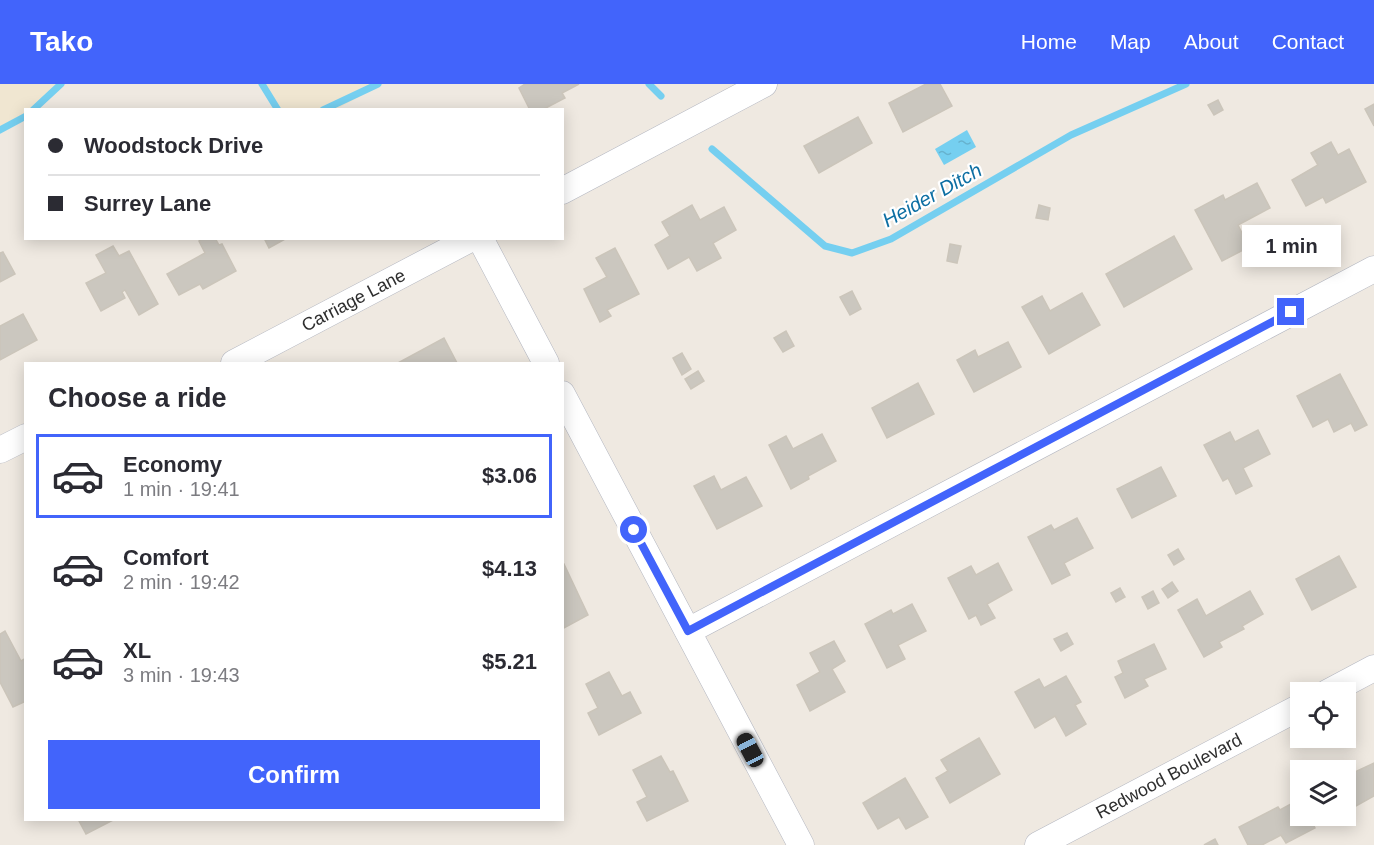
<!DOCTYPE html>
<html lang="en">
<head>
<meta charset="utf-8">
<style>
	:root { --surface:#fff; --page:#f7f7f7; --text:#2b2b33; --muted:#7c7c81; --line:#e1e1e2; --accent:#4264fb }
	body { margin:0; font-family:Helvetica,sans-serif; background:var(--page); color:var(--text); height:100vh; display:flex; flex-direction:column; font-size:22px; white-space:nowrap }
	* { box-sizing:border-box; margin:0 }
	p { font-size:20px; color:var(--muted) }
	.icon { flex:none; width:33px; height:33px; fill:none; stroke:currentColor; stroke-width:2; stroke-linecap:round; stroke-linejoin:round }
	.map { position:relative; flex:1; overflow:hidden }
	.side { position:absolute; left:24px; top:278px; width:540px; height:459px; display:flex; flex-direction:column; background:var(--surface); border-radius:0px; box-shadow:0 3px 15px #0003 }
	.side>* { flex:none }
	.guide { position:absolute; left:24px; top:24px; width:540px; height:132px; border-radius:0px; box-shadow:0 3px 15px #0003; display:grid; align-content:center; height:132px; padding:0 24px; background:var(--surface) }
	.tools { position:absolute; left:1290px; top:598px; display:grid; gap:12px }
	.tools a { display:grid; place-items:center; width:66px; height:66px; border-radius:0px; background:var(--surface); box-shadow:0 3px 15px #0003; font-size:30px }
	.end { position:absolute; width:27px; height:27px; margin:-14px; border:8px solid #4264fb; background:#fff; box-shadow:0 0 0 3px #fff }
	.from { border-radius:50% }
	.bubble { position:absolute; height:42px; border-radius:0px; background:var(--surface); box-shadow:0 3px 15px #0003; font-size:20px; font-weight:700; line-height:42px; text-align:center }
	.car { position:absolute; width:18px; height:36px; margin:-18px -9px; border-radius:8px; box-shadow:0 0 4px 2px #0007; background:linear-gradient(#222 24%,#8ab4d8 0 40%,#222 0 76%,#8ab4d8 0 86%,#222 0) }
	.guide b { display:flex; align-items:center; gap:21px; height:57px; font-size:22px }
	.guide b+b { border-top:2px solid var(--line) }
	.guide i { width:15px; height:15px; background:var(--text) }
	ul { padding:0; list-style:none }
	li { display:flex; align-items:center; gap:18px; height:84px; margin:0 12px 9px; padding:0 12px; border:3px solid transparent; border-radius:0px }
	li div { flex:1 }
	li b { display:block; font-size:22px }
	li em { font-style:normal; font-weight:700 }
	li.selected { border-color:var(--accent) }
	li>.icon { width:54px; height:54px; stroke-width:1.5 }
	h2 { padding:0 24px; font-size:27px; line-height:72px }
	.primary-button { display:flex; gap:12px; margin-top:auto; padding:12px 24px }
	.primary-button a { flex:1; height:69px; border-radius:0px; background:var(--accent); color:#fff; font-size:24px; font-weight:700; line-height:69px; text-align:center }
	header { display:flex; align-items:center; gap:36px; box-sizing:border-box; height:84px; padding:0 30px; background:var(--accent); color:#fff }
	header strong { font-size:28px }
	nav { display:flex; gap:33px; margin-inline-start:auto; font-size:21px }
	.map>svg:first-child { display:block }
	.education { fill:#f0e6d1 }
	.water { fill:url(#water-ripples) }
	.lines { fill:none; stroke-linecap:round; stroke-linejoin:round }
	.stream { stroke:#75cff0; stroke-width:7 }
	.building { fill:#cbc7bf; stroke:#cbc5ba; stroke-width:1.5 }
	.minor-casing { stroke:#b4b7c1; stroke-width:27 }
	.minor { stroke:#fff; stroke-width:26 }
	.route { stroke:#4264fb; stroke-width:8 }
	.labels { text-anchor:middle; stroke-width:4.5; stroke-linejoin:round; paint-order:stroke }
	.street-label { font-size:18px; fill:#2e2e2e; stroke:#fff }
	.water-label { font-size:20px; font-style:italic; fill:#0d6fa3; stroke:#fff }
</style>
</head>
<body>
<header>
<strong>Tako</strong>
<nav><a>Home</a><a>Map</a><a>About</a><a>Contact</a></nav>
</header>
<div class="map">
<svg width="1374" height="761" viewBox="0 0 1374 761">
	<defs>
		<pattern id="water-ripples" width="26" height="14" patternUnits="userSpaceOnUse" patternTransform="scale(1.5)"><rect width="26" height="14" fill="#75cff0"/><path d="M2 4q2-2 4 0t4 0M15 11q2-2 4 0t4 0" fill="none" stroke="#66b2ce"/></pattern>
	</defs>
	<rect width="100%" height="100%" fill="#efe9e1"/>
	<g class="education">
		<path d="M0,0H61L33,25L26,26L25,32L22,35L0,46Z"/>
		<path d="M262,0H383L335,26L277,25Z"/>
	</g>
	<path class="water" d="M967,46L976,63L944,81L935,65Z"/>
	<g class="lines">
		<g class="stream">
			<path d="M262,0L278,26"/>
			<path d="M649,0L661,12"/>
			<path d="M33,26L61,0"/>
			<path d="M323,26L378,0"/>
			<path d="M0,46L26,32"/>
			<path d="M712,65L825,162L852,169L891,155L1071,51L1186,0"/>
		</g>
	</g>
	<g class="building">
		<path d="M525,0H579L562,9L565,14L542,26H530L519,4Z"/>
		<path d="M926,0H940L952,22L903,48L889,19Z"/>
		<path d="M1218,16L1223,26L1214,31L1208,21Z"/>
		<path d="M1374,20V42L1365,25Z"/>
		<path d="M858,33L872,59L819,89L804,62Z"/>
		<path d="M1331,58L1338,71L1349,65L1366,98L1326,119L1323,113L1306,122L1292,96L1318,81L1311,69Z"/>
		<path d="M1257,99L1270,124L1238,141L1249,163L1222,177L1195,126L1223,111L1225,116Z"/>
		<path d="M692,121L700,136L724,123L736,146L713,159L721,174L697,187L689,173L668,185L655,161L670,152L662,138Z"/>
		<path d="M1039,121L1050,124L1048,136L1036,134Z"/>
		<path d="M1174,152L1192,185L1124,223L1106,190Z"/>
		<path d="M204,154H215L219,161L222,160L236,187L203,205L200,200L179,211L167,190L205,169L199,157Z"/>
		<path d="M264,154H287L269,164Z"/>
		<path d="M950,160L961,162L957,179L947,177Z"/>
		<path d="M113,162L119,172L129,167L158,220L139,231L125,206L122,208L125,214L101,227L86,199L106,189L96,171Z"/>
		<path d="M615,164L639,210L607,226L611,232L600,238L584,205L607,193L596,174Z"/>
		<path d="M3,168L15,190L0,198V169Z"/>
		<path d="M852,207L861,225L850,231L840,213Z"/>
		<path d="M1082,209L1100,241L1049,270L1022,223L1042,212L1050,227Z"/>
		<path d="M23,230L37,256L0,276V242Z"/>
		<path d="M786,247L794,262L783,268L774,254Z"/>
		<path d="M444,254L457,279H398Z"/>
		<path d="M1008,258L1021,283L974,308L957,276L975,266L978,273Z"/>
		<path d="M682,269L691,285L682,291L673,274Z"/>
		<path d="M698,287L704,297L691,305L685,295Z"/>
		<path d="M1340,290L1367,341L1355,347L1351,339L1334,348L1328,335L1313,343L1297,312Z"/>
		<path d="M918,299L934,330L887,354L872,324Z"/>
		<path d="M1258,346L1270,370L1243,384L1252,402L1236,410L1228,394L1223,397L1204,361L1230,348L1235,358Z"/>
		<path d="M822,350L836,377L808,392L809,395L791,405L769,361L786,352L793,365Z"/>
		<path d="M1161,383L1176,412L1132,434L1117,405Z"/>
		<path d="M714,392L721,406L746,393L762,422L717,445L694,402Z"/>
		<path d="M1077,434L1093,464L1064,479L1070,491L1052,500L1028,453L1051,441L1054,446Z"/>
		<path d="M1178,465L1184,475L1174,481L1168,471Z"/>
		<path d="M1339,472L1356,503L1312,526L1296,495Z"/>
		<path d="M998,479L1012,506L987,520L995,534L981,541L976,531L969,535L948,494L971,482L976,491Z"/>
		<path d="M564,480L588,531L562,545V481Z"/>
		<path d="M1172,498L1178,507L1168,514L1162,505Z"/>
		<path d="M1120,504L1125,513L1116,518L1111,509Z"/>
		<path d="M1153,507L1159,519L1148,525L1142,513Z"/>
		<path d="M1250,507L1263,530L1242,542L1244,545L1219,558L1222,563L1204,573L1178,526L1197,515L1206,532Z"/>
		<path d="M912,520L926,547L898,561L905,575L887,584L865,540L891,526L893,530Z"/>
		<path d="M5,547L21,577L26,574V617L13,623L0,598V550Z"/>
		<path d="M1067,549L1073,560L1061,567L1054,555Z"/>
		<path d="M834,557L845,577L832,585L845,608L810,627L797,601L820,588L810,569Z"/>
		<path d="M1154,560L1166,585L1144,595L1148,602L1125,614L1115,593L1123,589L1118,577Z"/>
		<path d="M609,588L622,612L630,608L641,629L599,651L588,629L598,624L586,600Z"/>
		<path d="M1066,592L1081,618L1075,621L1086,640L1066,652L1055,632L1035,644L1015,608L1039,595L1044,604Z"/>
		<path d="M979,654L1000,690L950,719L936,694L948,687L941,676Z"/>
		<path d="M661,672L670,688L673,687L688,717L647,737L637,718L647,713L633,686Z"/>
		<path d="M1374,679V712L1347,727L1344,687L1352,682L1355,688Z"/>
		<path d="M905,694L928,733L906,745L899,733L878,745L863,719Z"/>
		<path d="M1300,715V732H1309L1315,744L1286,759L1281,751L1262,761H1248L1239,743L1278,723L1280,726Z"/>
		<path d="M78,735H115L86,750Z"/>
		<path d="M1215,755L1218,761H1204Z"/>
	</g>
	<g class="lines">
		<defs>
			<g id="minor">
				<path d="M562,107L764,0"/>
				<path d="M480,154L546,279"/>
				<path id="s1" d="M234,279L472,154"/>
				<path d="M562,310L801,761"/>
				<path d="M0,366L26,353"/>
				<path d="M688,547L1374,185"/>
				<path d="M1327,609L1374,584"/>
				<path id="s2" d="M1038,761L1300,623"/>
			</g>
		</defs>
		<use href="#minor" class="minor-casing"/>
		<use href="#minor" class="minor"/>
	</g>
	<g class="lines">
		<path class="route" d="M634,446L688,547L1291,228"/>
	</g>
	<g class="labels">
		<g class="street-label">
			<text dy="6" stroke="none"><textPath href="#s1" startOffset="135">Carriage Lane</textPath></text>
			<text dy="6" stroke="none"><textPath href="#s2" startOffset="148">Redwood Boulevard</textPath></text>
		</g>
		<g class="water-label">
			<text transform="translate(932 111) rotate(-29)" y="7">Heider Ditch</text>
		</g>
	</g>
</svg>
<div class="tools">
<a><svg class="icon" aria-label="locate" viewBox="0 0 24 24"><circle cx="12" cy="12" r="6"/><path d="M12 2v4M12 18v4M2 12h4M18 12h4"/></svg></a>
<a><svg class="icon" aria-label="layers" viewBox="0 0 24 24"><path d="M12 4l9 5-9 5-9-5zM3 14l9 5 9-5"/></svg></a>
</div>
<i class="end from" style="left:634px;top:446px"></i>
<i class="end" style="left:1291px;top:228px"></i>
<div class="bubble" style="left:1242px;top:141px;width:99px">1 min</div>
<i class="car" style="left:750px;top:666px;rotate:332deg"></i>
<div class="guide">
<b><i class="from"></i>Woodstock Drive</b>
<b><i></i>Surrey Lane</b>
</div>
<section class="side">
<h2>Choose a ride</h2>
<ul>
<li class="selected"><svg class="icon" aria-label="car" viewBox="0 0 24 24"><path d="M5 17H2v-5l4-1 3-4h7l3 4 3 1v5h-3M9 17h6M6 11h13"/><circle cx="7" cy="17" r="2"/><circle cx="17" cy="17" r="2"/></svg><div><b>Economy</b><p>1 min · 19:41</p></div><em>$3.06</em></li>
<li><svg class="icon" aria-label="car" viewBox="0 0 24 24"><path d="M5 17H2v-5l4-1 3-4h7l3 4 3 1v5h-3M9 17h6M6 11h13"/><circle cx="7" cy="17" r="2"/><circle cx="17" cy="17" r="2"/></svg><div><b>Comfort</b><p>2 min · 19:42</p></div><em>$4.13</em></li>
<li><svg class="icon" aria-label="car" viewBox="0 0 24 24"><path d="M5 17H2v-5l4-1 3-4h7l3 4 3 1v5h-3M9 17h6M6 11h13"/><circle cx="7" cy="17" r="2"/><circle cx="17" cy="17" r="2"/></svg><div><b>XL</b><p>3 min · 19:43</p></div><em>$5.21</em></li>
</ul>
<div class="primary-button"><a>Confirm</a></div>
</section>
</div>
</body>
</html>
